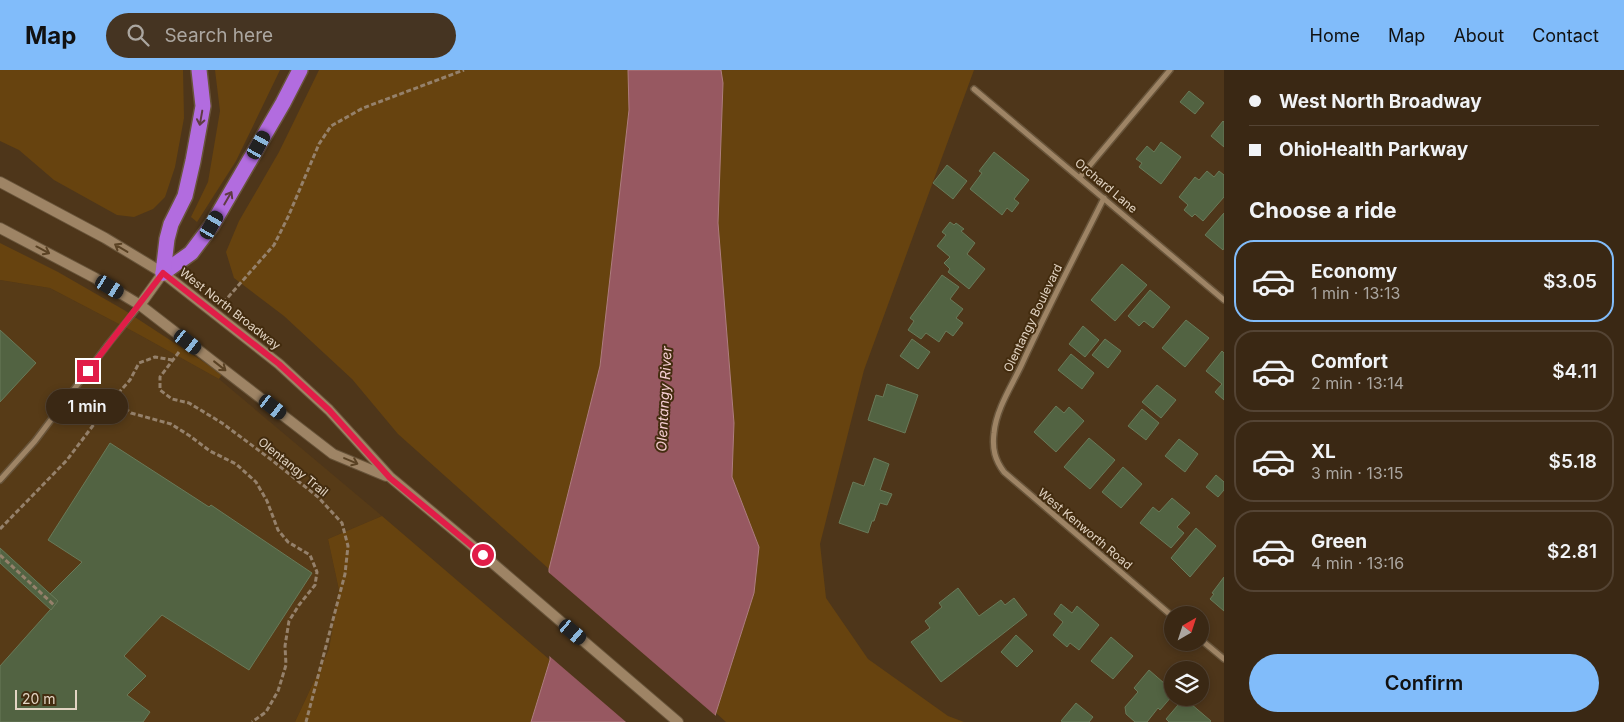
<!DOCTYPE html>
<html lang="en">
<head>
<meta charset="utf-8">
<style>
	:root { --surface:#3a2814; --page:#453422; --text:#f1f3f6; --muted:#aba6a0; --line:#544434; --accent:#81bcfa }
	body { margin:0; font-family:Inter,sans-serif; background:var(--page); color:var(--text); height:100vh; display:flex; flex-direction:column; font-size:19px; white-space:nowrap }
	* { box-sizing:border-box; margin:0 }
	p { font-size:16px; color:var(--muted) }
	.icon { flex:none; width:28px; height:28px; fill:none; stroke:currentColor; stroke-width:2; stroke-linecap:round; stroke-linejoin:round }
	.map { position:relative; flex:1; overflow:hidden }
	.drawer { display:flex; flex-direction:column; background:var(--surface); width:400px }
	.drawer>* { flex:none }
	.guide { display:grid; align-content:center; height:110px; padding:0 25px; background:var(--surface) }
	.needle { width:32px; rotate:39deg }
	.fabs { position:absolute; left:1164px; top:536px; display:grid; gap:10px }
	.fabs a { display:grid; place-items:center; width:45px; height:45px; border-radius:50%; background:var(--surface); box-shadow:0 2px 8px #0003,0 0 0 1px var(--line); font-size:25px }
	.scale { position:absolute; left:15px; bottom:12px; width:62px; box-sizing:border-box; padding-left:5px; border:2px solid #e2d4c3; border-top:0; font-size:14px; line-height:18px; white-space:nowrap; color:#e2d4c3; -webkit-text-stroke:4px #432c0f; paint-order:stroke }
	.end { position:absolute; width:22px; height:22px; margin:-11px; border:6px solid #e11d48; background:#fff; box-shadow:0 0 0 2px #fff }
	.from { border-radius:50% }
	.bubble { position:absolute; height:35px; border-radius:18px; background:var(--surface); box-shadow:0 2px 8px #0003,0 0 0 1px var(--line); font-size:16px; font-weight:600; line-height:35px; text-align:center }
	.car { position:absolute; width:15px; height:30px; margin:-15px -8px; border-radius:6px; box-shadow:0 0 4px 1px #0007; background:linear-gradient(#222 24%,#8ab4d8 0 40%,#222 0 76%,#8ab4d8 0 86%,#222 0) }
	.guide b { display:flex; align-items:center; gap:18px; height:48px; font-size:19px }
	.guide b+b { border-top:1px solid var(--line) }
	.guide i { width:12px; height:12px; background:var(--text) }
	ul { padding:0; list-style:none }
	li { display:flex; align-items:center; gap:15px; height:82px; margin:0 10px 8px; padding:0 15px; border:2px solid var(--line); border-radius:20px }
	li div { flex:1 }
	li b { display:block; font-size:19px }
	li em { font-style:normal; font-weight:600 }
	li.selected { border-color:var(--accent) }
	li>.icon { width:45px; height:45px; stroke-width:1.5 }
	h2 { padding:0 25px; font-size:22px; line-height:60px }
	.action { display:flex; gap:10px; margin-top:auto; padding:10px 25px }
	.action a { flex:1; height:58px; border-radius:30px; background:var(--accent); color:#111; font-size:20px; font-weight:600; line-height:58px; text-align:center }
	header { display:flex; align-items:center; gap:30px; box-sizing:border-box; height:70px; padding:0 25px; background:var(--accent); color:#111 }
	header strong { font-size:24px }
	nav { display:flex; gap:28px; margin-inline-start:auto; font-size:18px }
	.search { width:350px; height:45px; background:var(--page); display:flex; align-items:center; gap:12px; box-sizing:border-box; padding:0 18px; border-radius:28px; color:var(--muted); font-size:19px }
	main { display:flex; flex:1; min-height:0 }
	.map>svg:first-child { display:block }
	.built { fill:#573b17 }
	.green { fill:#67430f }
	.water { fill:#975861; stroke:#ae7d7e }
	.pier { fill:#4e361a }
	.building { fill:#526342; stroke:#697a59 }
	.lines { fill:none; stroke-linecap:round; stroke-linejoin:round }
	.street-casing { stroke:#68543a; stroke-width:8 }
	.secondary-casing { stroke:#68543a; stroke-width:12 }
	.highway-casing { stroke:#68543a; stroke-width:18 }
	.path { stroke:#95816b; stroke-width:3; stroke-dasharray:5 2.5; stroke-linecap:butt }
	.street { stroke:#9e8465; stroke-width:5 }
	.secondary { stroke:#9e8465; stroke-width:10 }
	.highway { stroke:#b26cdf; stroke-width:15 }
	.oneway { stroke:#5f3c43 }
	.oneway2 { stroke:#5a4224 }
	.route { stroke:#e11d48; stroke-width:6 }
	.labels { text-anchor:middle; stroke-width:4; stroke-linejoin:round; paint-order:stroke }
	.street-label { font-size:12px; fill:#e2d4c3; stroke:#432c0f }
	.water-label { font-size:14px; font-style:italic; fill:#f6ced3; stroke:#432c0f }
</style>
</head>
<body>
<header>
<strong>Map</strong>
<div class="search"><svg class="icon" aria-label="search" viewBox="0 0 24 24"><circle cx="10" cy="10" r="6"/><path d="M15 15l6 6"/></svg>Search here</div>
<nav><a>Home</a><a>Map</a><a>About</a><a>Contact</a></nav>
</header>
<main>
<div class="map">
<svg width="1224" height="652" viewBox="0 0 1224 652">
	<rect width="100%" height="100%" fill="#4e361a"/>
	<path class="built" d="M0,210L50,218L138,264L219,309L382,446L328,469L339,520L329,579L295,652H0Z"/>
	<g class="green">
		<path d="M0,0H183L184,48L175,97L165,127L153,139L134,147L117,145L54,110L19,80L0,71Z"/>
		<path d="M215,0H280L236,91L197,152L191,147L208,112L220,41Z"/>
		<path d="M319,0H628L629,40L600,296L549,499L398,364L352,309L284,246L234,208L226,182L239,151L279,82Z"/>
		<path d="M721,0H974L864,300L820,474L826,528L868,589L948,646L964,652H726L716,643L754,523L759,477L732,407L734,353L718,153L723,13Z"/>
		<path d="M0,173L58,202L124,240L222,304L219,309L138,264L50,218L0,210Z"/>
		<path d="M382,446L550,590L531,652H295L329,579L339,520L328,469Z"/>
	</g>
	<path class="water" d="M628,0H721L723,13L718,153L734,353L732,407L759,477L754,523L713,652H531L550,590L549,499L600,296L629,40Z"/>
	<path class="pier" d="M547,501L717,647L715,652H626L547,584Z"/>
	<g class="building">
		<path d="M1189,21L1204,33L1195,44L1180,32Z"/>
		<path d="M1223,51L1224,52V77L1211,66Z"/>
		<path d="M1161,72L1181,87L1161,114L1139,97L1142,93L1136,89L1147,76L1154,82Z"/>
		<path d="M994,82L1029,110L1014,129L1019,133L1012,142L1007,138L1002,145L970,119L982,103L979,101Z"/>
		<path d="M947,95L967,111L953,129L933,113Z"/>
		<path d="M1207,101L1214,107L1219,101L1224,105V127L1203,151L1195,144L1192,147L1184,140L1188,135L1179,127L1195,107L1199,110Z"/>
		<path d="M1224,143V178L1223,180L1205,165Z"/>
		<path d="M950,152L954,155L956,153L964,159L961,161L975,173L967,184L985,199L969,219L948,202L950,199L944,193L950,187L937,176L946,165L942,162Z"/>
		<path d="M1122,194L1147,215L1115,251L1091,230Z"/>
		<path d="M942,205L959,217L950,229L963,239L956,248L963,253L953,266L946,261L939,272L926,263L921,269L908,260L914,251L910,248Z"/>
		<path d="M1150,220L1170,237L1153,258L1144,251L1139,256L1128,246Z"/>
		<path d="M1186,250L1209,268L1185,297L1162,278Z"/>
		<path d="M1083,256L1099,270L1085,287L1069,274Z"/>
		<path d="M0,260L36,293L0,332Z"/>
		<path d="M912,269L930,282L918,299L900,286Z"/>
		<path d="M1105,269L1121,281L1108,298L1092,285Z"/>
		<path d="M1222,281L1224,283V330L1215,322L1222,314L1206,301Z"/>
		<path d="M1071,284L1094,303L1082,319L1058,300Z"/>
		<path d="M887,314L918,325L905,363L868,350L876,325L883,327Z"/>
		<path d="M1157,315L1176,330L1161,348L1142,332Z"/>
		<path d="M1056,336L1064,343L1069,337L1084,351L1056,382L1034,362Z"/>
		<path d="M1142,339L1159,353L1146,370L1128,356Z"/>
		<path d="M1089,368L1115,390L1090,419L1064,397Z"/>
		<path d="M1179,369L1198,384L1185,402L1165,386Z"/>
		<path d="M110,373L209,437L211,435L312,503L249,600L162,545L124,586L146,606L127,625L150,642L143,652H0V596L58,531L50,524L82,492L48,470Z"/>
		<path d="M874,388L889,394L880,420L892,424L887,435L880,433L874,451H872L868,463L839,453L853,412L864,416Z"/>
		<path d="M1123,397L1142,414L1121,438L1102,422Z"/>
		<path d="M1216,405L1224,412V420L1218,427L1206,417Z"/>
		<path d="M1172,428L1190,443L1177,457L1184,463L1171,478L1140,453L1153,437L1159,442Z"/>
		<path d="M1196,458L1216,476L1190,507L1171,488Z"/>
		<path d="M0,478L58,531L51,540L0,493Z"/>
		<path d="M1224,507V541L1210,529L1214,524L1212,523Z"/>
		<path d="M958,518L979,546L1001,530L1005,535L1014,528L1027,545L941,612L911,572L930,558L925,551L942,537L939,533Z"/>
		<path d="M1061,534L1072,543L1077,536L1099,555L1079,580L1070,573L1067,577L1053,565L1063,552L1054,544Z"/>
		<path d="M1016,565L1033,581L1017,597L1001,582Z"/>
		<path d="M1111,567L1133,586L1113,609L1091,591Z"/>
		<path d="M1149,600L1172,620V626L1160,640L1158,638L1147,652H1135L1126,644L1125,637L1138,622L1134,618Z"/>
		<path d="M1184,628L1211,651L1210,652H1169L1166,649Z"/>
		<path d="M1076,633L1093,647L1089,652H1063L1061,651Z"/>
	</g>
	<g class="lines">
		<defs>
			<g id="street">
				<path d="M974,19L1224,230"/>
				<path d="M1080,107L1170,0"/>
				<path d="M1104,128C1076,184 1047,239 1021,296C1011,317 996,340 994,363C992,379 995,390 1004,402L1172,546"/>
				<path d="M0,410L35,371L109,273L140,235"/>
				<path d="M1200,569L1224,589"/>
			</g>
			<g id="secondary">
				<path d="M0,112L105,168L163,203L279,294L329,340L390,407L468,472L678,652"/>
				<path d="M0,158L95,208L140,235L333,384L386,406"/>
				<path d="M140,235L163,203"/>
			</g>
			<g id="highway">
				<path d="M163,203L191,183L212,155L283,33L300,0"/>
				<path d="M163,203L167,169L171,154L185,126L193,91L203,36L199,0"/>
			</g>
		</defs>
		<use href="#street" class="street-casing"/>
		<use href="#secondary" class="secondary-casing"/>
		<use href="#highway" class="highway-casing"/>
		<g class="path">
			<path d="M223,233L274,175L288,147L319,74L331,56L363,38L464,0"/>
			<path d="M179,282L160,307V320L172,329L189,333L222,353L273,391L318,427L342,453L348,476L345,504L306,652"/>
			<path d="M113,329L131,343L171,354L190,366L210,381L236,394L256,412L267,431L278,460L288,472L310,485L317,502L315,515L299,535L289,551L285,576L286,595L278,621L266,642L252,652"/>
			<path d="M0,459L67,390L113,329L130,310L139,293L155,287L172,290"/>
			<path d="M0,485L55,536"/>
		</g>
		<use href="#street" class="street"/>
		<use href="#secondary" class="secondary"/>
		<use href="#highway" class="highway"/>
	</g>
	<defs><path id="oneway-shaft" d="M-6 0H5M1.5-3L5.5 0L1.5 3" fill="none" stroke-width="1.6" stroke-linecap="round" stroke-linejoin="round" transform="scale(1.25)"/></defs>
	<g class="oneway">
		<use href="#oneway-shaft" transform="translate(201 48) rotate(100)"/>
		<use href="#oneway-shaft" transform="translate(228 128) rotate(-60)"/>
	</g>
	<g class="oneway2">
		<use href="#oneway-shaft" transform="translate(121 178) rotate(-149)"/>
		<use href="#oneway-shaft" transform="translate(43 180) rotate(28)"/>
		<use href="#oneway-shaft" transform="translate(220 296) rotate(38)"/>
		<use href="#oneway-shaft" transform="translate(351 391) rotate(23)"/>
	</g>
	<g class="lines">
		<path class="route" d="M88,301L163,203L279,294L329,340L390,408L483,485"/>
	</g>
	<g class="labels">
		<g class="street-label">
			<text transform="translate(1106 116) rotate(40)" y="4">Orchard Lane</text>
			<text transform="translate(230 239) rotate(38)" y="4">West North Broadway</text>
			<text transform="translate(1033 248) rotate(-64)" y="4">Olentangy Boulevard</text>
			<text transform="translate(293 397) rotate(39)" y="4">Olentangy Trail</text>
			<text transform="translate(1085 459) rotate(40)" y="4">West Kenworth Road</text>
		</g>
		<g class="water-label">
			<text transform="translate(664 329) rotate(-87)" y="5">Olentangy River</text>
		</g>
	</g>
</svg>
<div class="fabs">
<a><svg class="needle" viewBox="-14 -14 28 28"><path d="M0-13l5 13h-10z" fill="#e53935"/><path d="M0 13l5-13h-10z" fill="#aba6a0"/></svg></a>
<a><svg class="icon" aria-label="layers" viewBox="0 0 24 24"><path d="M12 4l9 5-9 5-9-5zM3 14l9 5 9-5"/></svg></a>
</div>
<div class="scale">20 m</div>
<i class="end from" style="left:483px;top:485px"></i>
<i class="end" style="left:88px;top:301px"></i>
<div class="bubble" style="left:46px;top:319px;width:82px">1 min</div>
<i class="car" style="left:259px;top:75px;rotate:29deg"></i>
<i class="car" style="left:212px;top:155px;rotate:30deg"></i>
<i class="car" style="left:110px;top:217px;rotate:121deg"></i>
<i class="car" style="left:188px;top:272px;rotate:128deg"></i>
<i class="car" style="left:273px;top:337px;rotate:128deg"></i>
<i class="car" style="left:573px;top:562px;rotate:130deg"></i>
</div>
<section class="drawer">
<div class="guide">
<b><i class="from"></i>West North Broadway</b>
<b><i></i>OhioHealth Parkway</b>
</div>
<h2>Choose a ride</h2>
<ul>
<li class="selected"><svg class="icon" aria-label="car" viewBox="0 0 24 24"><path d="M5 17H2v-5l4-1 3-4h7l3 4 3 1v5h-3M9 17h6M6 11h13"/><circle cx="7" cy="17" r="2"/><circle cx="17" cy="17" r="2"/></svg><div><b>Economy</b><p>1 min · 13:13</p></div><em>$3.05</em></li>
<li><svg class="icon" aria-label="car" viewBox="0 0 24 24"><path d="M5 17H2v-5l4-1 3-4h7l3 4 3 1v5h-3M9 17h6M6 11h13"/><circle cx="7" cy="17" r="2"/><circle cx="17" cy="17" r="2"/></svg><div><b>Comfort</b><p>2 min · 13:14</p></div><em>$4.11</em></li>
<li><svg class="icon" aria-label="car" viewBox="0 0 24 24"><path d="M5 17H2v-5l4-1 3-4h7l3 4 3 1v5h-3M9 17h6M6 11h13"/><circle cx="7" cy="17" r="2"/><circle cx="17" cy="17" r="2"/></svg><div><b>XL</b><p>3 min · 13:15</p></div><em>$5.18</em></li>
<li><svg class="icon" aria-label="car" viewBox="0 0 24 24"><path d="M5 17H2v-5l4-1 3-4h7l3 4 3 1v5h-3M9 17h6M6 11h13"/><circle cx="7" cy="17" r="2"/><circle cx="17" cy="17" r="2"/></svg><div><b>Green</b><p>4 min · 13:16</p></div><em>$2.81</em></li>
</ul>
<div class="action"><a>Confirm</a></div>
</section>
</main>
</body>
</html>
